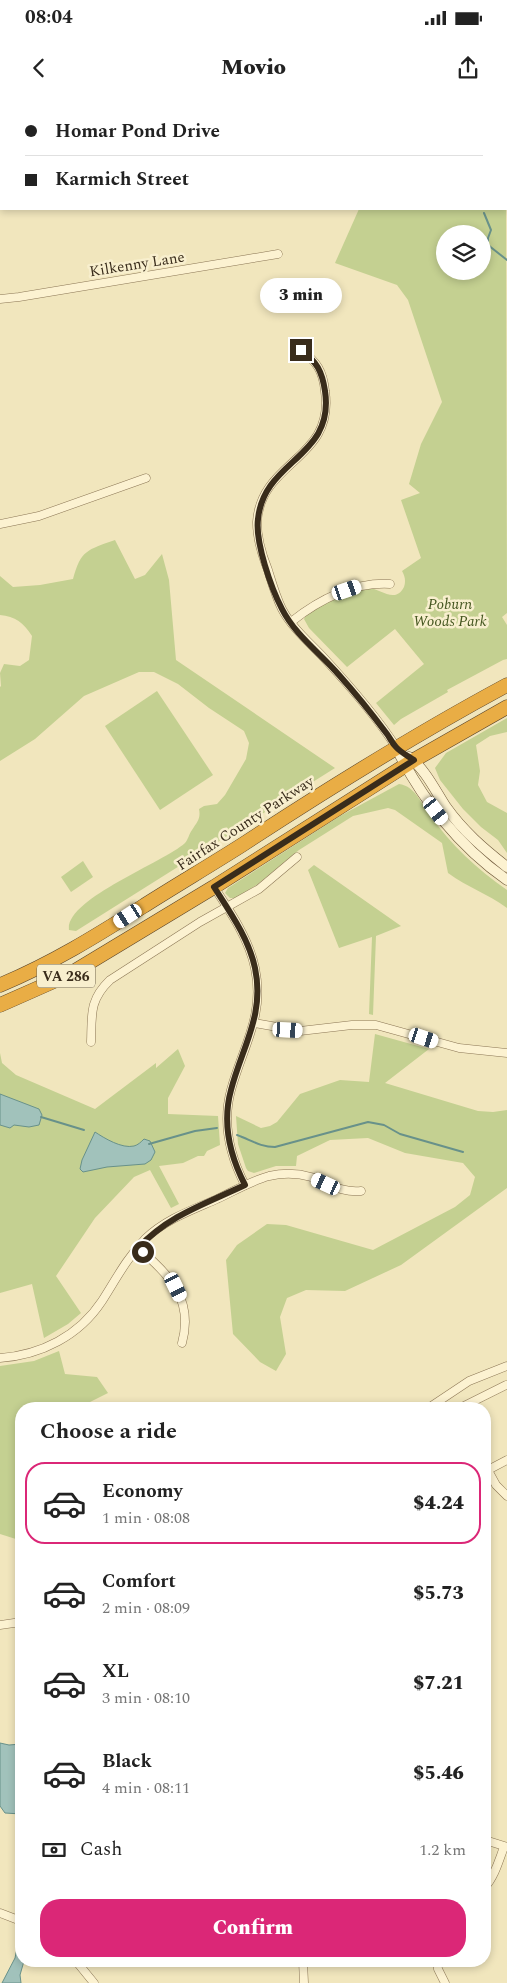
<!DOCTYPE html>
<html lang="en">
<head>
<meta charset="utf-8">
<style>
	:root { --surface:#fff; --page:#f6f6f6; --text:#222; --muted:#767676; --line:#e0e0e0; --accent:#db2777 }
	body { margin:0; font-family:Spectral,serif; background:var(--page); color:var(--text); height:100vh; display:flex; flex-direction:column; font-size:19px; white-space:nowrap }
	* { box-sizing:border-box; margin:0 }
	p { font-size:16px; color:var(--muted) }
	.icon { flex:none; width:28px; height:28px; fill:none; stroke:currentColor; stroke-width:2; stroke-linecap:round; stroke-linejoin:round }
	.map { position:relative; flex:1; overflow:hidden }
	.sheet { position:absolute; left:15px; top:1302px; width:476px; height:565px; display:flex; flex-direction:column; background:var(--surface); border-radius:20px; box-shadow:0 2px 8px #0003 }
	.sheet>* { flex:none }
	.hud { position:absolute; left:0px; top:0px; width:508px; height:110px; box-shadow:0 2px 8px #0003; display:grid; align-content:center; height:110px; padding:0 25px; background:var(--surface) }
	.buttons { position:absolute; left:436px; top:125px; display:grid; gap:10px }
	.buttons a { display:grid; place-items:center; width:55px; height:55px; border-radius:50%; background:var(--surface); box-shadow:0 2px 8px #0003; font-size:25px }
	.end { position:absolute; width:22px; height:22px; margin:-11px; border:6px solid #392c1b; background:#fff; box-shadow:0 0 0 2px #fff }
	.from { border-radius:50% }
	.bubble { position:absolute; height:35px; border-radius:18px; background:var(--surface); box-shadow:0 2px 8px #0003; font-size:16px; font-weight:800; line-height:35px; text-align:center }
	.car { position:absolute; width:15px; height:30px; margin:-15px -8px; border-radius:6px; box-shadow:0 0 4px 1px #0007; background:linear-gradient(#fff 24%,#345 0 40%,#fff 0 76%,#345 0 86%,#fff 0) }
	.hud b { display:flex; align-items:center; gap:18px; height:48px; font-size:19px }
	.hud b+b { border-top:1px solid var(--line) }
	.hud i { width:12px; height:12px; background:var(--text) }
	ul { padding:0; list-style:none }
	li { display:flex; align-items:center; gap:15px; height:82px; margin:0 10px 8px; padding:0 15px; border:2px solid transparent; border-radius:20px }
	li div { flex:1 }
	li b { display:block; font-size:19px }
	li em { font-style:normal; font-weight:800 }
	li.current { border-color:var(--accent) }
	li>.icon { width:45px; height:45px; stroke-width:1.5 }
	h2 { padding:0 25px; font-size:22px; line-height:60px }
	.pay { display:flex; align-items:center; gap:12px; height:55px; padding:0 25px; font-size:19px }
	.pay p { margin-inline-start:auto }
	.button { display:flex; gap:10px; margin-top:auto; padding:10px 25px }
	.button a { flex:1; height:58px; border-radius:20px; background:var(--accent); color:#fff; font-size:20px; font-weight:800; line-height:58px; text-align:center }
	.status { display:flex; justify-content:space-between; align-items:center; height:35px; padding:0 25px; background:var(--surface); direction:ltr }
	.status svg { height:14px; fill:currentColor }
	header { display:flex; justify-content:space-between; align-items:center; height:65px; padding:0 25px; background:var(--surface); font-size:22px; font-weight:800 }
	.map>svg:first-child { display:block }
	.green { fill:#c4d091; fill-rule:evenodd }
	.water { fill:#a1c2bb; stroke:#68918a }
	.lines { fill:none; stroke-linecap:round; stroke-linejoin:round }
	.stream { stroke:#68918a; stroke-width:2 }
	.street-casing { stroke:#8b7655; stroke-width:9 }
	.secondary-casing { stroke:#6d5638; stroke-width:11 }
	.highway-casing { stroke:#58432a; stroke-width:15 }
	.street { stroke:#fcf2d1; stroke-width:8 }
	.secondary { stroke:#fcf2d1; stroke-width:10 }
	.highway { stroke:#e9ad45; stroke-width:14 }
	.route { stroke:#392c1b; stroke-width:6 }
	.labels { text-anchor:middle; stroke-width:5; stroke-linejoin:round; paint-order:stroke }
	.shield { fill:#f8efce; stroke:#726651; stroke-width:1 }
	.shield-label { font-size:14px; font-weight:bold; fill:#392c1b }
	.street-label { font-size:15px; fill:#392c1b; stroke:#f8efce }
	.park-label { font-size:15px; font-style:italic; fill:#455720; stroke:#f8efce }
</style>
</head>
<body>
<div class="status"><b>08:04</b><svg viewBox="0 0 49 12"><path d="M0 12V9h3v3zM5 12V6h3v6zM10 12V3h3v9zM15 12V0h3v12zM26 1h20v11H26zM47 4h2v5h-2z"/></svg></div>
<header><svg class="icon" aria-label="back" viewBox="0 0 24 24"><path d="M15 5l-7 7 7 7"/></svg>Movio<svg class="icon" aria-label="share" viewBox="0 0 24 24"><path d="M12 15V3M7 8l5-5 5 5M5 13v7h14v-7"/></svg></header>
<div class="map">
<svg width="507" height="1883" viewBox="0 0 507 1883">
	<rect width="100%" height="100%" fill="#f1e6bd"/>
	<g class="green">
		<path d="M506,97L507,513L502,517L507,525V559L503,560L447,590L448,592L401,619L394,625L376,603L424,564L395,529L347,567L309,528L304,519C312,502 350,493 367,488C379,487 395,505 404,487C406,481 405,476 402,471L421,458L401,400L420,393L409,384L421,344L442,302L408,200L397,185L335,163L359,109H506ZM445,134H482V171H445Z"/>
		<path d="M115,440L135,479L145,475L162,454L169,480L176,560L335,668L76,831L69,830C65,799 163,763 185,743C188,740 189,734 192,730C197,722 201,719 199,709L204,706L217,704L225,695L246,659L249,643L244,631L209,608L178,584L154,572H139L84,596L35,639L0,661V587L1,586L0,573L4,564L20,566L29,560L32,536C24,523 15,516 0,515V476L13,487L40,485L73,479C81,450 87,450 115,440Z"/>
		<path d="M157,591L213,675L160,710L105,626Z"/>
		<path d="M507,618V632L490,636L476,645L480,671L478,685L487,702L507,713V753L498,740L481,727L463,709L440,680L435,668L446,653Z"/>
		<path d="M399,684C415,686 421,703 430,715C451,745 477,769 507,790V808C488,794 467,787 448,773L442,743L395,710L388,708L353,716L299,750L258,784L236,798H230L225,793L228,788L340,716Z"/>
		<path d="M83,761L93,777L71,792L61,777Z"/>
		<path d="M314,765L401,826L376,836L373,915L369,914L372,837L339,848L308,770Z"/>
		<path d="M375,934L429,949L385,983L478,1011L493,1012L507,1010V1088L401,1165L345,1191L306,1190L287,1198L280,1217L286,1254L276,1271L260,1262L233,1234L226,1160L237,1145L267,1124L286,1125L373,1150L455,1107L470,1095L475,1077L463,1063L405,1053L368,1038L330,1040L297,1056L296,1066H276L254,1073L248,1071L246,1068L238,1044L236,1016L261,1028L270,1026L277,1022L300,994L340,980L369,982Z"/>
		<path d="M178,949L185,966L168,998V1014L218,1016L220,1045L207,1051L204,1056H198L183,1063L159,1066L179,1104L171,1108L150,1070L134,1077L95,1118L56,1176L81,1213L68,1224L44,1238L32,1184L0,1193V953L2,963L16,975L95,1009L156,963V968Z"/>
		<path d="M59,1251L65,1274L97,1277L108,1293L76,1309H21V1435L19,1440L0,1434V1266L34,1261Z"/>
	</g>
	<g class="water">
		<path d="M0,994L39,1009L42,1015L39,1025L29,1027L14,1025L10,1028L0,1025Z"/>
		<path d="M95,1032C104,1038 122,1049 134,1046C138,1045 141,1042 144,1039L150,1041L155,1052L151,1060L145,1064L107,1067L83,1072L80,1069L82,1060Z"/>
		<path d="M0,1643L9,1645L21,1644V1714L5,1713L0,1706Z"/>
		<path d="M21,1837V1861H24L20,1875L21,1883H2L15,1858L18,1843Z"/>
	</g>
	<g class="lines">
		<g class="stream">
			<path d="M404,0L405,1"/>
			<path d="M484,113L491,130L488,138V145L507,160"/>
			<path d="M41,1017L84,1030"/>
			<path d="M237,1035C251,1040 260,1047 275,1047L368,1022L384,1025L400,1034L463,1052"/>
			<path d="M149,1044L195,1031L217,1028"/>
		</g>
		<defs>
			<g id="street">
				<path d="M0,199L19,197L278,154"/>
				<path d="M301,250C317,262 323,271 325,291C335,360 261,360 257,422C257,439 262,455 268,470C272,483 276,497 282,509C292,528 310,543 324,558C348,584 377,617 396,647"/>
				<path d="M0,424L39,416L146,378"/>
				<path d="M291,522C320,499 353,482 390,484"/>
				<path d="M214,787C230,811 249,839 255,868C265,916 243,946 231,990C222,1023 230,1056 245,1085"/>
				<path d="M254,923L300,931L352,925H376L459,948L507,953"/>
				<path d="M91,942C92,915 89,900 110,880L200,822L259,789L297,757"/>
				<path d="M138,1148C169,1174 194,1199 182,1243"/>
				<path d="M0,1258C41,1255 79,1236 102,1201C116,1179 127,1158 145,1139C166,1119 192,1110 217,1099C234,1091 251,1081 269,1076C283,1073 297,1073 311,1077C329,1083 341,1093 361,1091"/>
				<path d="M427,1309L469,1281L507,1266"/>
				<path d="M458,1309L506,1285"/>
				<path d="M485,1365L496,1385L507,1396"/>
				<path d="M488,1370L507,1360"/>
				<path d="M21,1502V1524"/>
				<path d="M0,1525L21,1522"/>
				<path d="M485,1740L507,1747"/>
				<path d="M485,1787C495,1776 499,1760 504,1747"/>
				<path d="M0,1813L21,1821"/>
				<path d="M76,1861L94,1883"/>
				<path d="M303,1861L304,1883"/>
				<path d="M437,1861L438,1869L445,1883"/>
			</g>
			<g id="secondary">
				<path d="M396,647C421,699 460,747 507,780"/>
				<path d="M409,657C425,669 435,690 446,707C463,731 484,749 507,767"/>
			</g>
			<g id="highway">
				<path d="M0,885C51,864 96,836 142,807C175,786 209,766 242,745C329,688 416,634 507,585"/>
				<path d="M0,905L70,874L214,787L414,660L507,607"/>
			</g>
		</defs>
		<use href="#street" class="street-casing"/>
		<use href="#secondary" class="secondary-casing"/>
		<use href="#highway" class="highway-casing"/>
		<use href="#street" class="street"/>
		<use href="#secondary" class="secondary"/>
		<use href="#highway" class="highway"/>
	</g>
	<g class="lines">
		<path class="route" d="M143,1152L138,1148C169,1115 205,1104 245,1085C230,1056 222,1023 231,990C242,947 265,915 255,868C249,839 230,812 214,787L414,660C408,656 400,652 396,647C392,643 390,638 387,634C372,614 356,594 339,575C321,554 295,535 282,509C271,488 255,442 258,419C264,359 335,358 325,291C322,271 317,262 301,250"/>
	</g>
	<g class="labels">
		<rect class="shield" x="37" y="864.5" width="58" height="23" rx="4"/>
		<g class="shield-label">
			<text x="66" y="881">VA 286</text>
		</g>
		<g class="street-label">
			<text transform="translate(137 164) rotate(-9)" y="5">Kilkenny Lane</text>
			<text transform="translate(245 723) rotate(-33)" y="5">Fairfax County Parkway</text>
		</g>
		<g class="park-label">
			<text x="450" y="509">Poburn<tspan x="450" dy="17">Woods Park</tspan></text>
		</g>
	</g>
</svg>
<div class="buttons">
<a><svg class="icon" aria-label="layers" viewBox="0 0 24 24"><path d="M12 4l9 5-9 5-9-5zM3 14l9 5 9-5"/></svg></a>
</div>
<i class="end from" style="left:143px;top:1152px"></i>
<i class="end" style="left:301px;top:250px"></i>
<div class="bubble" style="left:260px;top:178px;width:82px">3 min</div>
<i class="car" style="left:347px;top:490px;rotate:71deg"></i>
<i class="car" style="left:436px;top:711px;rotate:143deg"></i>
<i class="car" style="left:128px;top:816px;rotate:237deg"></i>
<i class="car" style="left:288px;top:930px;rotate:93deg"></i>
<i class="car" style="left:424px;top:938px;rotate:108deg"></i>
<i class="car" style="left:326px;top:1084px;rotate:295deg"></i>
<i class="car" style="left:176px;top:1187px;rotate:154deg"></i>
<div class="hud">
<b><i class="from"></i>Homar Pond Drive</b>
<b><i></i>Karmich Street</b>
</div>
<section class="sheet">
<h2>Choose a ride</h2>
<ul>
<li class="current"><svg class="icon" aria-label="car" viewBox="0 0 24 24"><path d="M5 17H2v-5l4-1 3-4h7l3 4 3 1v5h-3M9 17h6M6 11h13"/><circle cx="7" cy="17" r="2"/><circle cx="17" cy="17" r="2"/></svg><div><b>Economy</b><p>1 min · 08:08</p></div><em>$4.24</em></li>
<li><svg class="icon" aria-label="car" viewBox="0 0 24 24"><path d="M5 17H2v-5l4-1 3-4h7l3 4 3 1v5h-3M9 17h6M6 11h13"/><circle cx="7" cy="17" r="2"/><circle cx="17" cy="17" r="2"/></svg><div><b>Comfort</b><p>2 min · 08:09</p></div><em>$5.73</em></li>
<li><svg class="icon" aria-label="car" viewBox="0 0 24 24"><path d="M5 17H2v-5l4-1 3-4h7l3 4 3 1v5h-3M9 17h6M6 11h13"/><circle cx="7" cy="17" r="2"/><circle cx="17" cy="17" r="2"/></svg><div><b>XL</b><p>3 min · 08:10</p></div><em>$7.21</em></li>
<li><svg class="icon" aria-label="car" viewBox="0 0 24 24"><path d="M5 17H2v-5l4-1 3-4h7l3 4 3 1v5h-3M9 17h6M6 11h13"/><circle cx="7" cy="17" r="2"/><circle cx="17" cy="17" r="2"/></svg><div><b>Black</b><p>4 min · 08:11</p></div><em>$5.46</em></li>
</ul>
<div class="pay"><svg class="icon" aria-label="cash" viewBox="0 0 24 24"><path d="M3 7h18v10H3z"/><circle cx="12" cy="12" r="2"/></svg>Cash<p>1.2 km</p></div>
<div class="button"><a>Confirm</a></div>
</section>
</div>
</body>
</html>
